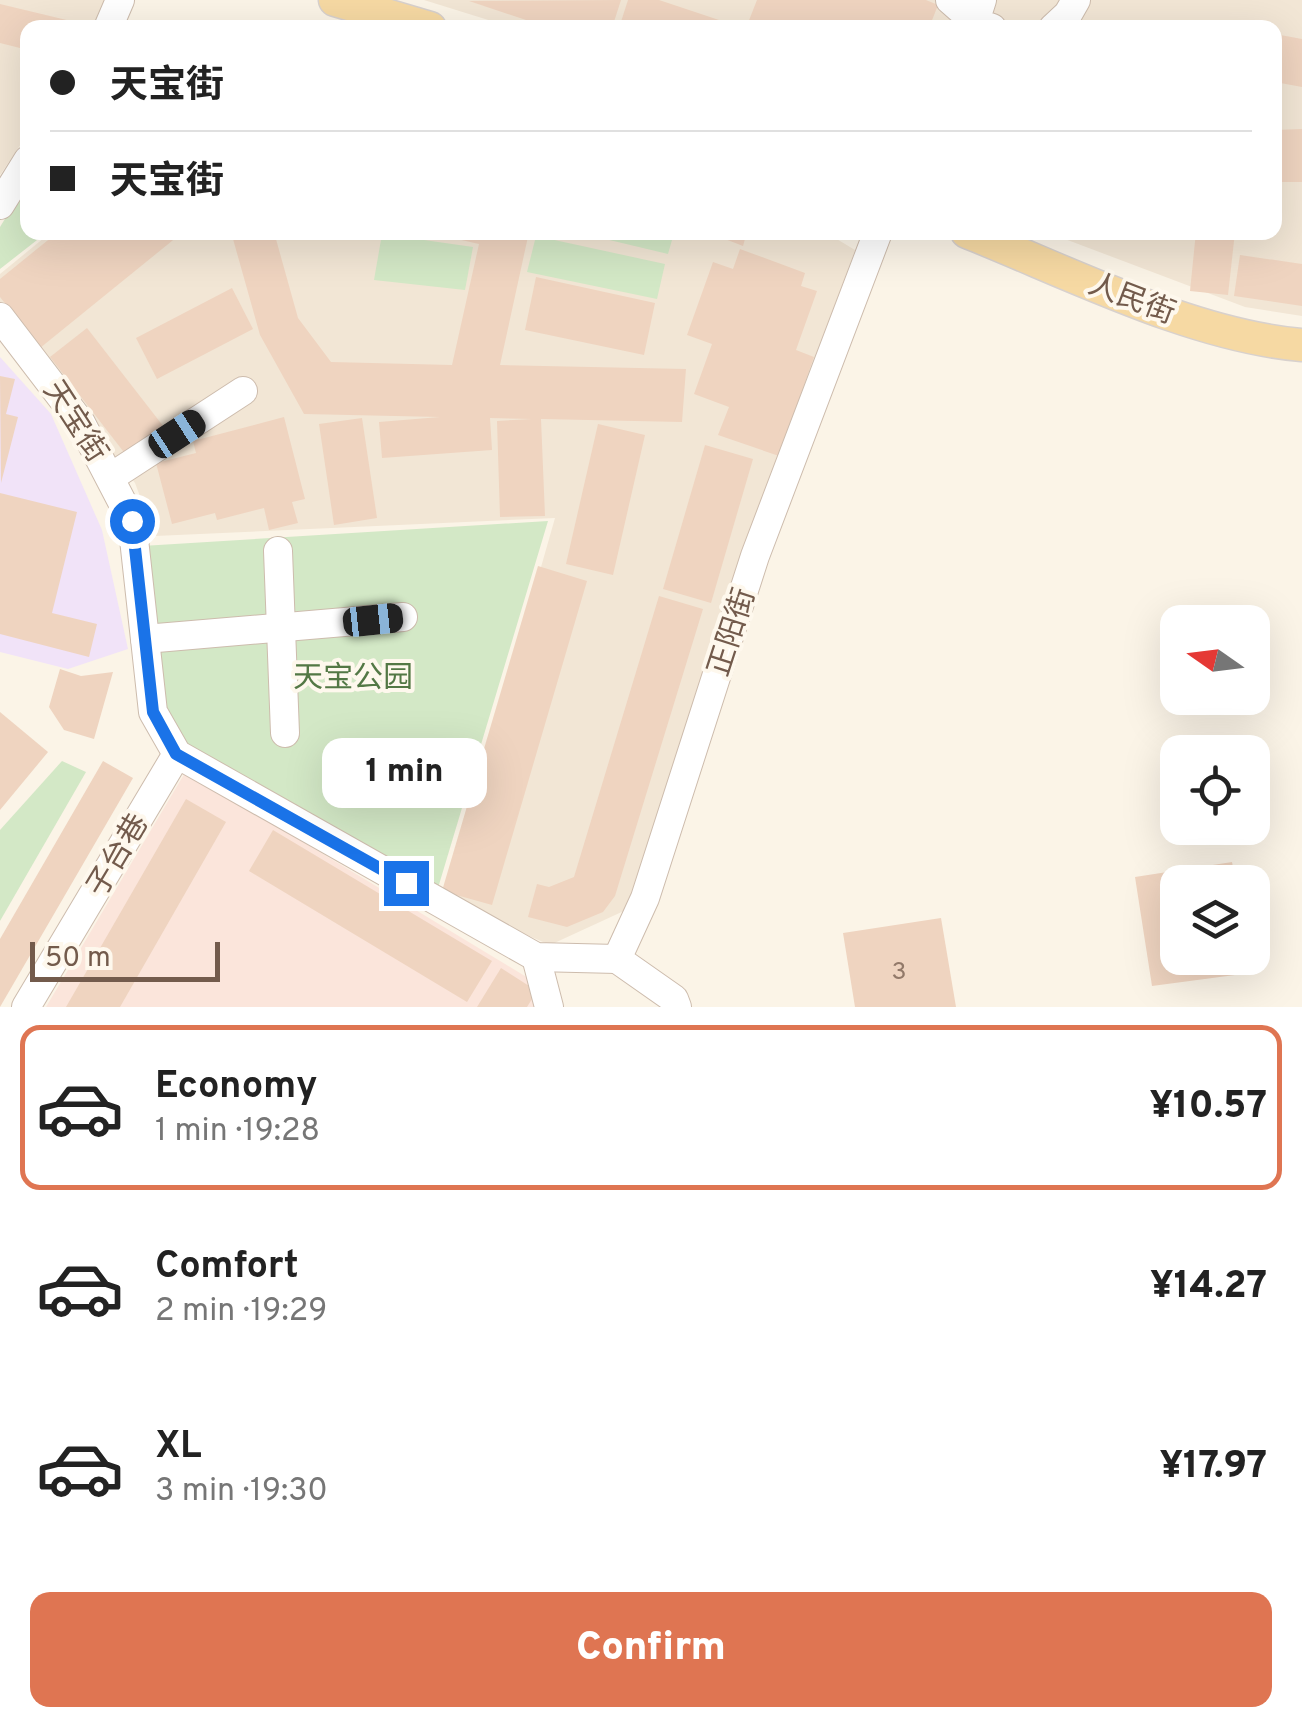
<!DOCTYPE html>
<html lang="en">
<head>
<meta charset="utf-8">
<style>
	:root { --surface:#fff; --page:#f2f2f2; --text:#222; --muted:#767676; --line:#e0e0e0; --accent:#df7552 }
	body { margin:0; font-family:Overpass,"Noto Sans SC",sans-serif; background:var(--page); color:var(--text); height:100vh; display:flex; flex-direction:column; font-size:38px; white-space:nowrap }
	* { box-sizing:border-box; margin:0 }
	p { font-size:32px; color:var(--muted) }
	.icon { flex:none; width:55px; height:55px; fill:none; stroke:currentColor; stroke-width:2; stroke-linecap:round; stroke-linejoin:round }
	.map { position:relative; height:1007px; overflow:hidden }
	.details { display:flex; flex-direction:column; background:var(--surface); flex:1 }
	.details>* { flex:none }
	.banner { position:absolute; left:20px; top:20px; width:1262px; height:220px; border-radius:20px; box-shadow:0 10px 40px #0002; display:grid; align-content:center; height:220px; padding:0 30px; background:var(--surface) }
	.needle { width:65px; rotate:284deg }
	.tools { position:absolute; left:1160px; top:605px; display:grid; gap:20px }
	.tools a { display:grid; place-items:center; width:110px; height:110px; border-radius:20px; background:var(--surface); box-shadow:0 10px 40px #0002; font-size:50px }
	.scale { position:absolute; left:30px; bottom:25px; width:190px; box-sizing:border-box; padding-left:10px; border:5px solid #735b4c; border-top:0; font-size:28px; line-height:35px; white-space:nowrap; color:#735b4c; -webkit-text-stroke:8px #fef8ed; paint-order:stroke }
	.end { position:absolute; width:45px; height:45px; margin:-22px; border:12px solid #1a73e8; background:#fff; box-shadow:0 0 0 5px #fff }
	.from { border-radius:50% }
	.bubble { position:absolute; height:70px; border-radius:20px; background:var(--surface); box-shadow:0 10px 40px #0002; font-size:32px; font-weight:800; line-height:70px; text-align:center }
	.car { position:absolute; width:30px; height:60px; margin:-30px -15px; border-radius:12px; box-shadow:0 0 8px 2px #0007; background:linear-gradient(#222 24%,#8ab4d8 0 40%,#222 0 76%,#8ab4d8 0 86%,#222 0) }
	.banner b { display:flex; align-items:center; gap:35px; height:95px; font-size:38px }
	.banner b+b { border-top:2px solid var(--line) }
	.banner i { width:25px; height:25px; background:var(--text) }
	ul { padding:18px 0 0; list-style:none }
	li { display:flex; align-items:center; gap:30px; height:165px; margin:0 20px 15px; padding:0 10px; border:5px solid transparent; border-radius:20px }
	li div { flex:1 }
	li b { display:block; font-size:38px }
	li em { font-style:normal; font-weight:800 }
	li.active { border-color:var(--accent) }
	li>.icon { width:90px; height:90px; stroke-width:1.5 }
	.button { display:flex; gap:20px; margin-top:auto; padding:20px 30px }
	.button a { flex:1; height:115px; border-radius:20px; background:var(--accent); color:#fff; font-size:40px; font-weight:800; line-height:115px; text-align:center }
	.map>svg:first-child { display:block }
	.residential { fill:#f2e6d5 }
	.commercial { fill:#fbe5db }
	.education { fill:#f1e3f8 }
	.green { fill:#d3e8c6 }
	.building { fill:#efd4c0 }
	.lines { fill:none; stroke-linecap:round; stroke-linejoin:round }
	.minor-casing { stroke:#cdbcad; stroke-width:30 }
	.major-casing { stroke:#d8d1cd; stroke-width:35 }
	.minor { stroke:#fff; stroke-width:28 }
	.major { stroke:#f6d9a3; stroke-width:32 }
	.route { stroke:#1a73e8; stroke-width:12 }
	.labels { text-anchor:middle; stroke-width:8; stroke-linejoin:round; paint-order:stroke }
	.number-label { font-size:25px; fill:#927969 }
	.street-label { font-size:30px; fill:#735b4c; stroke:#fef8ed }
	.park-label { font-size:30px; fill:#537845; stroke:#fef8ed }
</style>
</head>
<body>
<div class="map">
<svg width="1302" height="1007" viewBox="0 0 1302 1007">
	<rect width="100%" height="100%" fill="#fbf4e7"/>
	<g class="residential">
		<path d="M0,0H108L100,27L28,28L27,135L0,175Z"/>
		<path d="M424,0H1302V316L1245,307L1049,233L1275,232V28H514Z"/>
		<path d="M825,232L855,250L767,492L626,910L550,945L446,900L555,518L155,536L135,483L0,305V274L50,233Z"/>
	</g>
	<path class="commercial" d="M186,771L538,984L539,1007H46Z"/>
	<path class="education" d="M0,357L51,414L102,530L128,649L68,669L0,652Z"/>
	<g class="green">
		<path d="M27,183L28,232L46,233L0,269V227Z"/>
		<path d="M580,233H674L668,254Z"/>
		<path d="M382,234L473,247L465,290L374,280Z"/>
		<path d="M536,236L665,264L657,299L527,272Z"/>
		<path d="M548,521L438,888L184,747L161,708L153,649V580L142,546Z"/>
		<path d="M62,761L86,772L0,921V830Z"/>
	</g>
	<g class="building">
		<path d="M621,0L612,28H550L469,1Z"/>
		<path d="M628,0H659L731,24L729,28H619Z"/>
		<path d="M757,0H926L938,5L929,28H746Z"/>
		<path d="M0,4L79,23L78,28H28V50L0,43Z"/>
		<path d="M1275,34L1302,39V87L1275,82Z"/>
		<path d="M1302,129V182H1275V130Z"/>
		<path d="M58,232H183L40,348L0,297V279Z"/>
		<path d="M245,232H274L298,318L331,362L452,365L479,244L426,232H529L500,365L686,369L682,422L541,419L545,516L500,517L497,421L532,419L490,418L492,450L382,458L379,422L440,417L304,414L260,335L233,239Z"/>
		<path d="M707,232H747L743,246Z"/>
		<path d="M1196,232H1235L1228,295L1190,291Z"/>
		<path d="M740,249L805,273L801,286L817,291L796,350L814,357L779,456L718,435L729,407L694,394L712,344L687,335L713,262L733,269Z"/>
		<path d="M1240,255L1302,264V306L1234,296Z"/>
		<path d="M536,277L655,303L644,355L525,330Z"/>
		<path d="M232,288L253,329L157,379L136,338Z"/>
		<path d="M87,328L167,431L130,460L50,357Z"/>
		<path d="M0,376L15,379L6,414L18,417L1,483Z"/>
		<path d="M284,417L305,499L292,502L298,523L269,530L264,508L217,520L215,513L172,524L156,463L196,453L193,441Z"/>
		<path d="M362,418L377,518L334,525L319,424Z"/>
		<path d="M598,424L645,435L613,575L566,564Z"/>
		<path d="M705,445L753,459L711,603L663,589Z"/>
		<path d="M0,493L77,512L52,613L97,624L89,657L0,634Z"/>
		<path d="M538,566L587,581L492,905L442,891Z"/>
		<path d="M659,596L703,609L615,896L603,912L567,927L528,917L537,884L549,887L574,877Z"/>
		<path d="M60,669L81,676L113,672L94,739L64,730L49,707Z"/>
		<path d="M0,712L48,752L0,810Z"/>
		<path d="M103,761L133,778L0,1007V939Z"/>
		<path d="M186,799L226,822L120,1007H66Z"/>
		<path d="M273,830L492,961L467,1002L249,871Z"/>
		<path d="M1232,862L1236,882H1178V958H1248L1250,973L1152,986L1135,877Z"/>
		<path d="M941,918L956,1007H855L843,933Z"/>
		<path d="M501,968L537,991L527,1007H477Z"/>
	</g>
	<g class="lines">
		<defs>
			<g id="minor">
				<path d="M950,0L975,22L973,28"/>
				<path d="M982,0L975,22L992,28"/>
				<path d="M108,28L120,0"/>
				<path d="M1053,28L1068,14L1076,0"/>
				<path d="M0,205L28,160"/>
				<path d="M0,317L81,423L132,521L153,712L177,754L536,957L617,959"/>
				<path d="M111,477L243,391"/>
				<path d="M278,551L285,733"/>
				<path d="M145,639L403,617"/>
				<path d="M536,957L549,1007"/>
				<path d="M26,1007L177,754"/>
				<path d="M677,1007L674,999L617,959L645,898L755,556L878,232"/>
			</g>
			<g id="major">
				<path d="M335,0L430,28"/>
				<path d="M967,232C1070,273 1193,336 1302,345"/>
			</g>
		</defs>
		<use href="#minor" class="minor-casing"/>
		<use href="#major" class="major-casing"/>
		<use href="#minor" class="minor"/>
		<use href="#major" class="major"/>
	</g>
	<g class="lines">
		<path class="route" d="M132,521L153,712L176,754L406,883"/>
	</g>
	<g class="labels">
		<g class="number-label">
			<text x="899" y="979">3</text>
		</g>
		<g class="street-label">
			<text transform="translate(1132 298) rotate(21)" y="10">人民街</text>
			<text transform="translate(76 421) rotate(57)" y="10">天宝街</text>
			<text transform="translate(731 632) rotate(-72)" y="10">正阳街</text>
			<text transform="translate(117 855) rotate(-59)" y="10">子台巷</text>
		</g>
		<g class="park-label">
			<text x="353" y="687">天宝公园</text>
		</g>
	</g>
</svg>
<div class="tools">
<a><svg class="needle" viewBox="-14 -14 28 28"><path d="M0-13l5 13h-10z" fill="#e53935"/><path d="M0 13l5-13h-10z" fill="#767676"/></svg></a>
<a><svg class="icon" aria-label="locate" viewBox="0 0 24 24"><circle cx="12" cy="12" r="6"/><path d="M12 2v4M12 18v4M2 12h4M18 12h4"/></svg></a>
<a><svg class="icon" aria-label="layers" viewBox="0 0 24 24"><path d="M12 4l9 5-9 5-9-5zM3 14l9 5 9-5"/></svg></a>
</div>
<div class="scale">50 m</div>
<i class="end from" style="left:132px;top:521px"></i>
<i class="end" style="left:406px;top:883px"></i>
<div class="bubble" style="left:322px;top:738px;width:165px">1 min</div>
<i class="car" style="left:177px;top:434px;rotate:57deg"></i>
<i class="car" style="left:373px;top:620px;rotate:84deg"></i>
<div class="banner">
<b><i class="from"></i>天宝街</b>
<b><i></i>天宝街</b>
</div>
</div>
<section class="details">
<ul>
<li class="active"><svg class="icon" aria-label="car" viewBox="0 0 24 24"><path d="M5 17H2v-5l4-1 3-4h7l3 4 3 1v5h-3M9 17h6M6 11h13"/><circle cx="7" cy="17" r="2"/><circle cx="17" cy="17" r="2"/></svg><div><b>Economy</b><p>1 min · 19:28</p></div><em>¥10.57</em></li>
<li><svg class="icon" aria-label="car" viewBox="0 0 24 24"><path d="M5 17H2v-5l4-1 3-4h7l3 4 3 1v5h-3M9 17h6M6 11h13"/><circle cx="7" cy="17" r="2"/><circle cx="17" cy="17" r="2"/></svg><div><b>Comfort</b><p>2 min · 19:29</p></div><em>¥14.27</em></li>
<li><svg class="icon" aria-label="car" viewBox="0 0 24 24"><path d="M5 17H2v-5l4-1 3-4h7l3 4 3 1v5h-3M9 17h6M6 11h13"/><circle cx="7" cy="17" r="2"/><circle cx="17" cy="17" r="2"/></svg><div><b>XL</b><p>3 min · 19:30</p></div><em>¥17.97</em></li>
</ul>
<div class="button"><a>Confirm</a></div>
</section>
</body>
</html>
